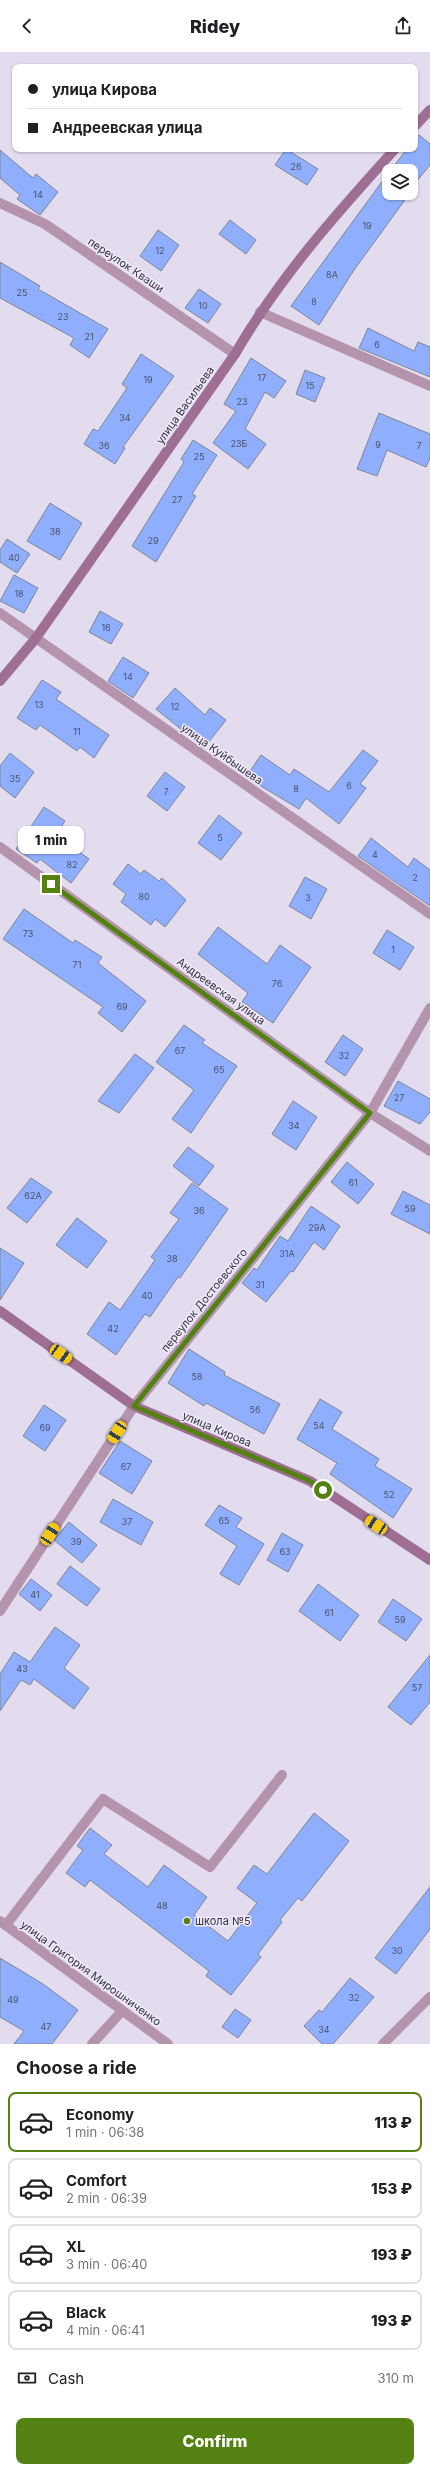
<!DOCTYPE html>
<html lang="en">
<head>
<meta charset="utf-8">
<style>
	:root { --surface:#fff; --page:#f6f6f6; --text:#202124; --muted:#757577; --line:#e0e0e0; --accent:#538212 }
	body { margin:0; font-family:Inter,sans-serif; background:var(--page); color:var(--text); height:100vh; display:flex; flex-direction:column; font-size:15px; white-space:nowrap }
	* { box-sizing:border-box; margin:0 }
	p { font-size:13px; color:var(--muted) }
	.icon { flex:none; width:22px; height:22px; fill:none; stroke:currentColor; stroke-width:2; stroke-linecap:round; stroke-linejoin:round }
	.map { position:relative; height:1992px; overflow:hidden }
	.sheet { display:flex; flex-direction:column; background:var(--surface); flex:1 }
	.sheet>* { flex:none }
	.hud { position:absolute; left:12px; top:12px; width:406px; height:88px; border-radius:8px; box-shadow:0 1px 3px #0004; display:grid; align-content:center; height:88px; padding:0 16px; background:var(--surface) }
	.fabs { position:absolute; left:382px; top:112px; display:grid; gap:8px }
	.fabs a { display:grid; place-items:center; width:36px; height:36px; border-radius:8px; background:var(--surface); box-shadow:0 1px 3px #0004; font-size:20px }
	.end { position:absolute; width:18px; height:18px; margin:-9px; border:5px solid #538212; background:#fff; box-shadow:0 0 0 2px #fff }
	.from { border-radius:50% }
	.bubble { position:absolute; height:28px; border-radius:8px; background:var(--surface); box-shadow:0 1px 3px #0004; font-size:13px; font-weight:800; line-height:28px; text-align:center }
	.car { position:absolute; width:12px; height:24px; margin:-12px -6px; border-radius:5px; box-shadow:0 0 3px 1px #0007; background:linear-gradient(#f5c518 24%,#345 0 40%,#f5c518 0 76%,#345 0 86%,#f5c518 0) }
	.hud b { display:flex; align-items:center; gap:14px; height:38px; font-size:15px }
	.hud b+b { border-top:1px solid var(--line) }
	.hud i { width:10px; height:10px; background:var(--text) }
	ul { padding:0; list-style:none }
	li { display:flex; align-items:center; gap:12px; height:60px; margin:0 8px 6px; padding:0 8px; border:2px solid var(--line); border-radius:8px }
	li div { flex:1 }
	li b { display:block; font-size:15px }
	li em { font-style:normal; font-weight:800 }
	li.on { border-color:var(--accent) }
	li>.icon { width:36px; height:36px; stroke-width:1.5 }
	h2 { padding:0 16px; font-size:18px; line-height:48px }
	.pay { display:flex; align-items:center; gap:10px; height:44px; padding:0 16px; font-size:15px }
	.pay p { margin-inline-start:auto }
	.primary-button { display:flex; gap:8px; margin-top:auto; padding:8px 16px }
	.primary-button a { flex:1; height:46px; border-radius:8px; background:var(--accent); color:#fff; font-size:16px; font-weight:800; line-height:46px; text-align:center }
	header { display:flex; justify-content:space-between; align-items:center; height:52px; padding:0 16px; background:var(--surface); font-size:18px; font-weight:800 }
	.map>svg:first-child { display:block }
	.building { fill:#8faffe; stroke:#7e8595 }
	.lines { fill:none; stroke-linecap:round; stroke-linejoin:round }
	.lane { stroke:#b493ad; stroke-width:10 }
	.street { stroke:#b493ad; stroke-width:10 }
	.secondary { stroke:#9e6e94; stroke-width:10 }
	.route { stroke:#538212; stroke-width:5 }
	.poi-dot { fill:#538212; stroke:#efe9fc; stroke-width:1.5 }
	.labels { text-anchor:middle; stroke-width:3; stroke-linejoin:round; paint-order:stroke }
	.number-label { font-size:9px; fill:#4b516a }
	.street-label { font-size:11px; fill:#343239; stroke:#efe9fc }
	.poi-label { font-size:11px; fill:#343239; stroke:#efe9fc; text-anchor:start }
</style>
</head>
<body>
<header><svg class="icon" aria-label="back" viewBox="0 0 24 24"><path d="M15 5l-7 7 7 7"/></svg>Ridey<svg class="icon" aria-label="share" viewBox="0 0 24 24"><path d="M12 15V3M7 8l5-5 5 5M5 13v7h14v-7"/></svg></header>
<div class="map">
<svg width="430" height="1992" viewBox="0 0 430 1992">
	<rect width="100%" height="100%" fill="#e2dcee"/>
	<g class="building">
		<path d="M419,83L430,92V113L411,136V119H390L407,97H415V87Z"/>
		<path d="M286,97L318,117L307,133L275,113Z"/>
		<path d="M0,98L33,126L36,122L58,140L40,163L17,147L20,143L0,126Z"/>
		<path d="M389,120V141H410L354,218L319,273L291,254Z"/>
		<path d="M230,168L256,188L246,202L219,182Z"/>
		<path d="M158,178L179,193L161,219L140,204Z"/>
		<path d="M0,210L40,234L38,237L108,277L89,306L70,293L74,286L0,246Z"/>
		<path d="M199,237L221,252L208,271L185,256Z"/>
		<path d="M368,276L414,299L418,290L430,295V325L359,296Z"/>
		<path d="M141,302L174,324L123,395L125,396L115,412L84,392L93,377L98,379L127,336L122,332Z"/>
		<path d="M251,306L286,329L274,346L265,340L245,377L266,392L248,417L213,391L236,359L224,352Z"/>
		<path d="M305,318L325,326L315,350L296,342Z"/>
		<path d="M379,361L430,382V406L426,415L387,398L377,424L357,417Z"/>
		<path d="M193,388L217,403L192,442L196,444L156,510L132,494L184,410L181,407Z"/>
		<path d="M50,451L82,471L60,508L27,489Z"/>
		<path d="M7,487L30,502L17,521L0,510V498Z"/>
		<path d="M14,523L38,536L24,561L0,549Z"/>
		<path d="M100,559L123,572L111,592L89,580Z"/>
		<path d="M123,605L149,621L133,646L108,629Z"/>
		<path d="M42,628L61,640L56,647L109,683L94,706L80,695L77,699L40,673L36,678L17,666Z"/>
		<path d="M175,636L205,663L210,656L226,668L204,696L156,657Z"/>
		<path d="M363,698L378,709L360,732L366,736L339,772L306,746L299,757L246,725L261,703L290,723L294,717L329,740Z"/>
		<path d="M10,701L34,720L15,746L0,734V714Z"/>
		<path d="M165,720L185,735L167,759L147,744Z"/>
		<path d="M44,755L65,769L56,783L89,807L71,831L40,807L37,811L16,797Z"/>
		<path d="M219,763L242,781L221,808L198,791Z"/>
		<path d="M371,786L408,815L414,806L430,818V854L358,804Z"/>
		<path d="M128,812L141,822L144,818L159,829L162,826L186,848L165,875L155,867L151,873L121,850L126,842L113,832Z"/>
		<path d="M305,825L327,837L311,867L289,854Z"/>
		<path d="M24,857L73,891L75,888L102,905L98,911L146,949L122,980L98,961L103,955L3,887Z"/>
		<path d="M218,875L267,912L280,893L311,915L273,971L242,950L248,941L198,902Z"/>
		<path d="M387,878L414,895L400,918L373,901Z"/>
		<path d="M184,973L205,988L202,991L237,1014L191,1081L172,1067L194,1038L156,1010Z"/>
		<path d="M343,983L363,997L345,1024L325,1010Z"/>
		<path d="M135,1002L154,1016L119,1061L98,1049Z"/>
		<path d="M398,1029L430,1047V1060L420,1072L384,1054Z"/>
		<path d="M293,1049L317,1065L296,1098L272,1082Z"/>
		<path d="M188,1095L214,1114L199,1134L173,1114Z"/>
		<path d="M347,1110L374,1132L358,1152L331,1130Z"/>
		<path d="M31,1126L52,1140L27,1171L7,1156Z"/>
		<path d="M192,1131L228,1157L180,1226L178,1225L150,1265L145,1262L116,1303L87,1282L109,1250L120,1258L155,1208L151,1205L179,1167L170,1161Z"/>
		<path d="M403,1139L430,1153V1182L391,1162Z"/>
		<path d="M311,1154L340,1174L324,1198L314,1190L293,1220L291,1219L266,1250L242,1231L254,1216L257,1218L280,1184L288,1189Z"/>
		<path d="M77,1166L107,1189L87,1216L56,1193Z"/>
		<path d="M0,1196L24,1211L0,1248Z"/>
		<path d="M189,1297L225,1320L224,1323L280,1352L264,1382L206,1351L204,1354L168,1331Z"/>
		<path d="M320,1347L342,1360L332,1377L379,1407L375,1414L412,1437L393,1466L330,1422L337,1411L297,1387Z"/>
		<path d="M44,1353L66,1368L45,1399L23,1384Z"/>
		<path d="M120,1389L152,1409L132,1442L99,1421Z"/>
		<path d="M113,1447L153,1470L141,1493L100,1470Z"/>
		<path d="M219,1453L242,1466L236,1475L264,1492L239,1533L220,1522L237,1494L205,1473Z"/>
		<path d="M69,1470L97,1493L82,1511L54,1488Z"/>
		<path d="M282,1481L303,1493L288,1520L267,1508Z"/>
		<path d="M70,1514L100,1537L87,1554L57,1532Z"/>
		<path d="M31,1527L52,1543L40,1559L19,1542Z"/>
		<path d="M318,1532L359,1563L340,1589L299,1559Z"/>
		<path d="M393,1547L422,1567L406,1589L378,1570Z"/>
		<path d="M55,1575L80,1593L64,1616L89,1636L74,1657L34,1627L30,1633L21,1628L0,1659V1622L14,1600L30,1610Z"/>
		<path d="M430,1603V1650L411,1673L388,1655Z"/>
		<path d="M314,1761L349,1789L302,1849L298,1846L280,1868L282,1870L258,1902L261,1905L231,1943L206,1924L209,1919L90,1828L85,1835L66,1821L83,1798L77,1794L90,1776L112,1793L104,1802L148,1835L164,1813L207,1845L194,1863L228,1889L257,1851L237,1836L254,1813L267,1822Z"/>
		<path d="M430,1835V1877L396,1922L375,1906Z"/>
		<path d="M0,1906L43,1932L78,1958L52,1992H14L24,1979L0,1965Z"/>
		<path d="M350,1926L374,1945L333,1992H322L304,1974L319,1958L322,1960Z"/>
		<path d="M235,1957L251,1968L238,1986L222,1975Z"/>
	</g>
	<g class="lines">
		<g class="lane">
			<path d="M6,1873L103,1747L210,1815L282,1723"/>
			<path d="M92,1992L122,1959"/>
		</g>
		<g class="street">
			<path d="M0,151L45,172L235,302"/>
			<path d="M260,260L430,334"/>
			<path d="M0,561L430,862"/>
			<path d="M0,795L370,1061L430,1099"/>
			<path d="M0,1559L134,1354L370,1061L430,956"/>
			<path d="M0,1869L168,1992"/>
			<path d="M383,1992L430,1945"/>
		</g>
		<g class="secondary">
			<path d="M415,74L430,58"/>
			<path d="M0,629L36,586L235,302C279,226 336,162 395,97"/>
			<path d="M0,1259L134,1354L310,1429L430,1508"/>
		</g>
	</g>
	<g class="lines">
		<path class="route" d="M51,832L370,1061L134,1354L310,1429L323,1438"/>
	</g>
	<circle class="poi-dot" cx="187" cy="1869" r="4"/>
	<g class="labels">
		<g class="number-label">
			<text x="296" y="118">26</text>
			<text x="38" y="146">14</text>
			<text x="367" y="177">19</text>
			<text x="160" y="202">12</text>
			<text x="332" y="226">8А</text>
			<text x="22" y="244">25</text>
			<text x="314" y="253">8</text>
			<text x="203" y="257">10</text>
			<text x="63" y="268">23</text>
			<text x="89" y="288">21</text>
			<text x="377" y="296">6</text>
			<text x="262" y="329">17</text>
			<text x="148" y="331">19</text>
			<text x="310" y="337">15</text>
			<text x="242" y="353">23</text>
			<text x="125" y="369">34</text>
			<text x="239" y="395">23Б</text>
			<text x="378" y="396">9</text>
			<text x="104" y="397">36</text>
			<text x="419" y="397">7</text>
			<text x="199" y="408">25</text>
			<text x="177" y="451">27</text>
			<text x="55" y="483">38</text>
			<text x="153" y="492">29</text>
			<text x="14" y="509">40</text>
			<text x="19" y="545">18</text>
			<text x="106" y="579">16</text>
			<text x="128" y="628">14</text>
			<text x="39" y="656">13</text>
			<text x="175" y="658">12</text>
			<text x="77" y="683">11</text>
			<text x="15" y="730">35</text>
			<text x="349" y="737">6</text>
			<text x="296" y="740">8</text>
			<text x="166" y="743">7</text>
			<text x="220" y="789">5</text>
			<text x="375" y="806">4</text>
			<text x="72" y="816">82</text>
			<text x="415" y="829">2</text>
			<text x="144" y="848">80</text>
			<text x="308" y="849">3</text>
			<text x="28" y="885">73</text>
			<text x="393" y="901">1</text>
			<text x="77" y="916">71</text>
			<text x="277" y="935">76</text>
			<text x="122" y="958">69</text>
			<text x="180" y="1002">67</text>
			<text x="344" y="1007">32</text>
			<text x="219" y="1021">65</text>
			<text x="399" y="1049">27</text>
			<text x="294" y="1077">34</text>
			<text x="353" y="1134">61</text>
			<text x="33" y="1147">62А</text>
			<text x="410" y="1160">59</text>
			<text x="199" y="1162">36</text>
			<text x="317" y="1179">29А</text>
			<text x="287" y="1205">31А</text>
			<text x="172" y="1210">38</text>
			<text x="260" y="1236">31</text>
			<text x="147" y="1247">40</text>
			<text x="113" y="1280">42</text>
			<text x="197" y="1328">58</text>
			<text x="255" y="1361">56</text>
			<text x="319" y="1377">54</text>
			<text x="45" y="1379">69</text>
			<text x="126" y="1418">67</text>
			<text x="389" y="1446">52</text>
			<text x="224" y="1472">65</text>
			<text x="127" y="1473">37</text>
			<text x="76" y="1493">39</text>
			<text x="285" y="1503">63</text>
			<text x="35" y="1546">41</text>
			<text x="329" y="1564">61</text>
			<text x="400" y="1571">59</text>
			<text x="22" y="1620">43</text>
			<text x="417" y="1639">57</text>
			<text x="162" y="1857">48</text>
			<text x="397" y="1902">30</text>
			<text x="354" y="1949">32</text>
			<text x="13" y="1951">49</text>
			<text x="46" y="1978">47</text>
			<text x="324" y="1981">34</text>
		</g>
		<g class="street-label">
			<text transform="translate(126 213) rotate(34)" y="4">переулок Кваши</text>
			<text transform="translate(185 353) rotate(-55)" y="4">улица Васильева</text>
			<text transform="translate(222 702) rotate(35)" y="4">улица Куйбышева</text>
			<text transform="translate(221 939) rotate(36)" y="4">Андреевская улица</text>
			<text transform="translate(204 1248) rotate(-51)" y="4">переулок Достоевского</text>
			<text transform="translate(217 1377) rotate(23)" y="4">улица Кирова</text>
			<text transform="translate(91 1921) rotate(36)" y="4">улица Григория Мирошниченко</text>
		</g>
		<g class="poi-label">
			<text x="195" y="1873">школа №5</text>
		</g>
	</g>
</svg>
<div class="fabs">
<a><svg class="icon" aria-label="layers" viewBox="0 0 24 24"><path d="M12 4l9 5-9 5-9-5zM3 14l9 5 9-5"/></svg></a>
</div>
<i class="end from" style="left:323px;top:1438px"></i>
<i class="end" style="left:51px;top:832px"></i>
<div class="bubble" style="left:18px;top:774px;width:66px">1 min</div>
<i class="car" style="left:61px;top:1302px;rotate:125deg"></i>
<i class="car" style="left:117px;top:1380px;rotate:213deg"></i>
<i class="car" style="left:376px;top:1473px;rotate:303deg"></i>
<i class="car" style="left:50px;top:1482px;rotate:33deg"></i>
<div class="hud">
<b><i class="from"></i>улица Кирова</b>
<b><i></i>Андреевская улица</b>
</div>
</div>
<section class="sheet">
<h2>Choose a ride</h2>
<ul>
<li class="on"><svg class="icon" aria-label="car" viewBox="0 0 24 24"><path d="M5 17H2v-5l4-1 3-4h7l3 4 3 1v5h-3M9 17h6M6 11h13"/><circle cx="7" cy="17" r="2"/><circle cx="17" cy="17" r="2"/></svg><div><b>Economy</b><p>1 min · 06:38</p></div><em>113 ₽</em></li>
<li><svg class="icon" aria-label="car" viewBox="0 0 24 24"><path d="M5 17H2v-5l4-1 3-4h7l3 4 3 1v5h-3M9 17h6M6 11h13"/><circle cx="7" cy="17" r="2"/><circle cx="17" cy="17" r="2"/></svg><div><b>Comfort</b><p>2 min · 06:39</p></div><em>153 ₽</em></li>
<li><svg class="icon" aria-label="car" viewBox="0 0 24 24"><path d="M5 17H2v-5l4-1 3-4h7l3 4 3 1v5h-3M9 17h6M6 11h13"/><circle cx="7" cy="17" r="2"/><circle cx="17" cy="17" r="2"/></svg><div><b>XL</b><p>3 min · 06:40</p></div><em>193 ₽</em></li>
<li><svg class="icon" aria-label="car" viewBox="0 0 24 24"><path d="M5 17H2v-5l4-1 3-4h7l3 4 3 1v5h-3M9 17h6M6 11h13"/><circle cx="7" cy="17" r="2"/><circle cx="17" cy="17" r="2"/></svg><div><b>Black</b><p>4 min · 06:41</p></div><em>193 ₽</em></li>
</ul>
<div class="pay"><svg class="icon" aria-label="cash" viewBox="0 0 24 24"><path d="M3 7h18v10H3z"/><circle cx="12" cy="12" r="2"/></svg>Cash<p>310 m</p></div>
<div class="primary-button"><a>Confirm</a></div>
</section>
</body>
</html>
